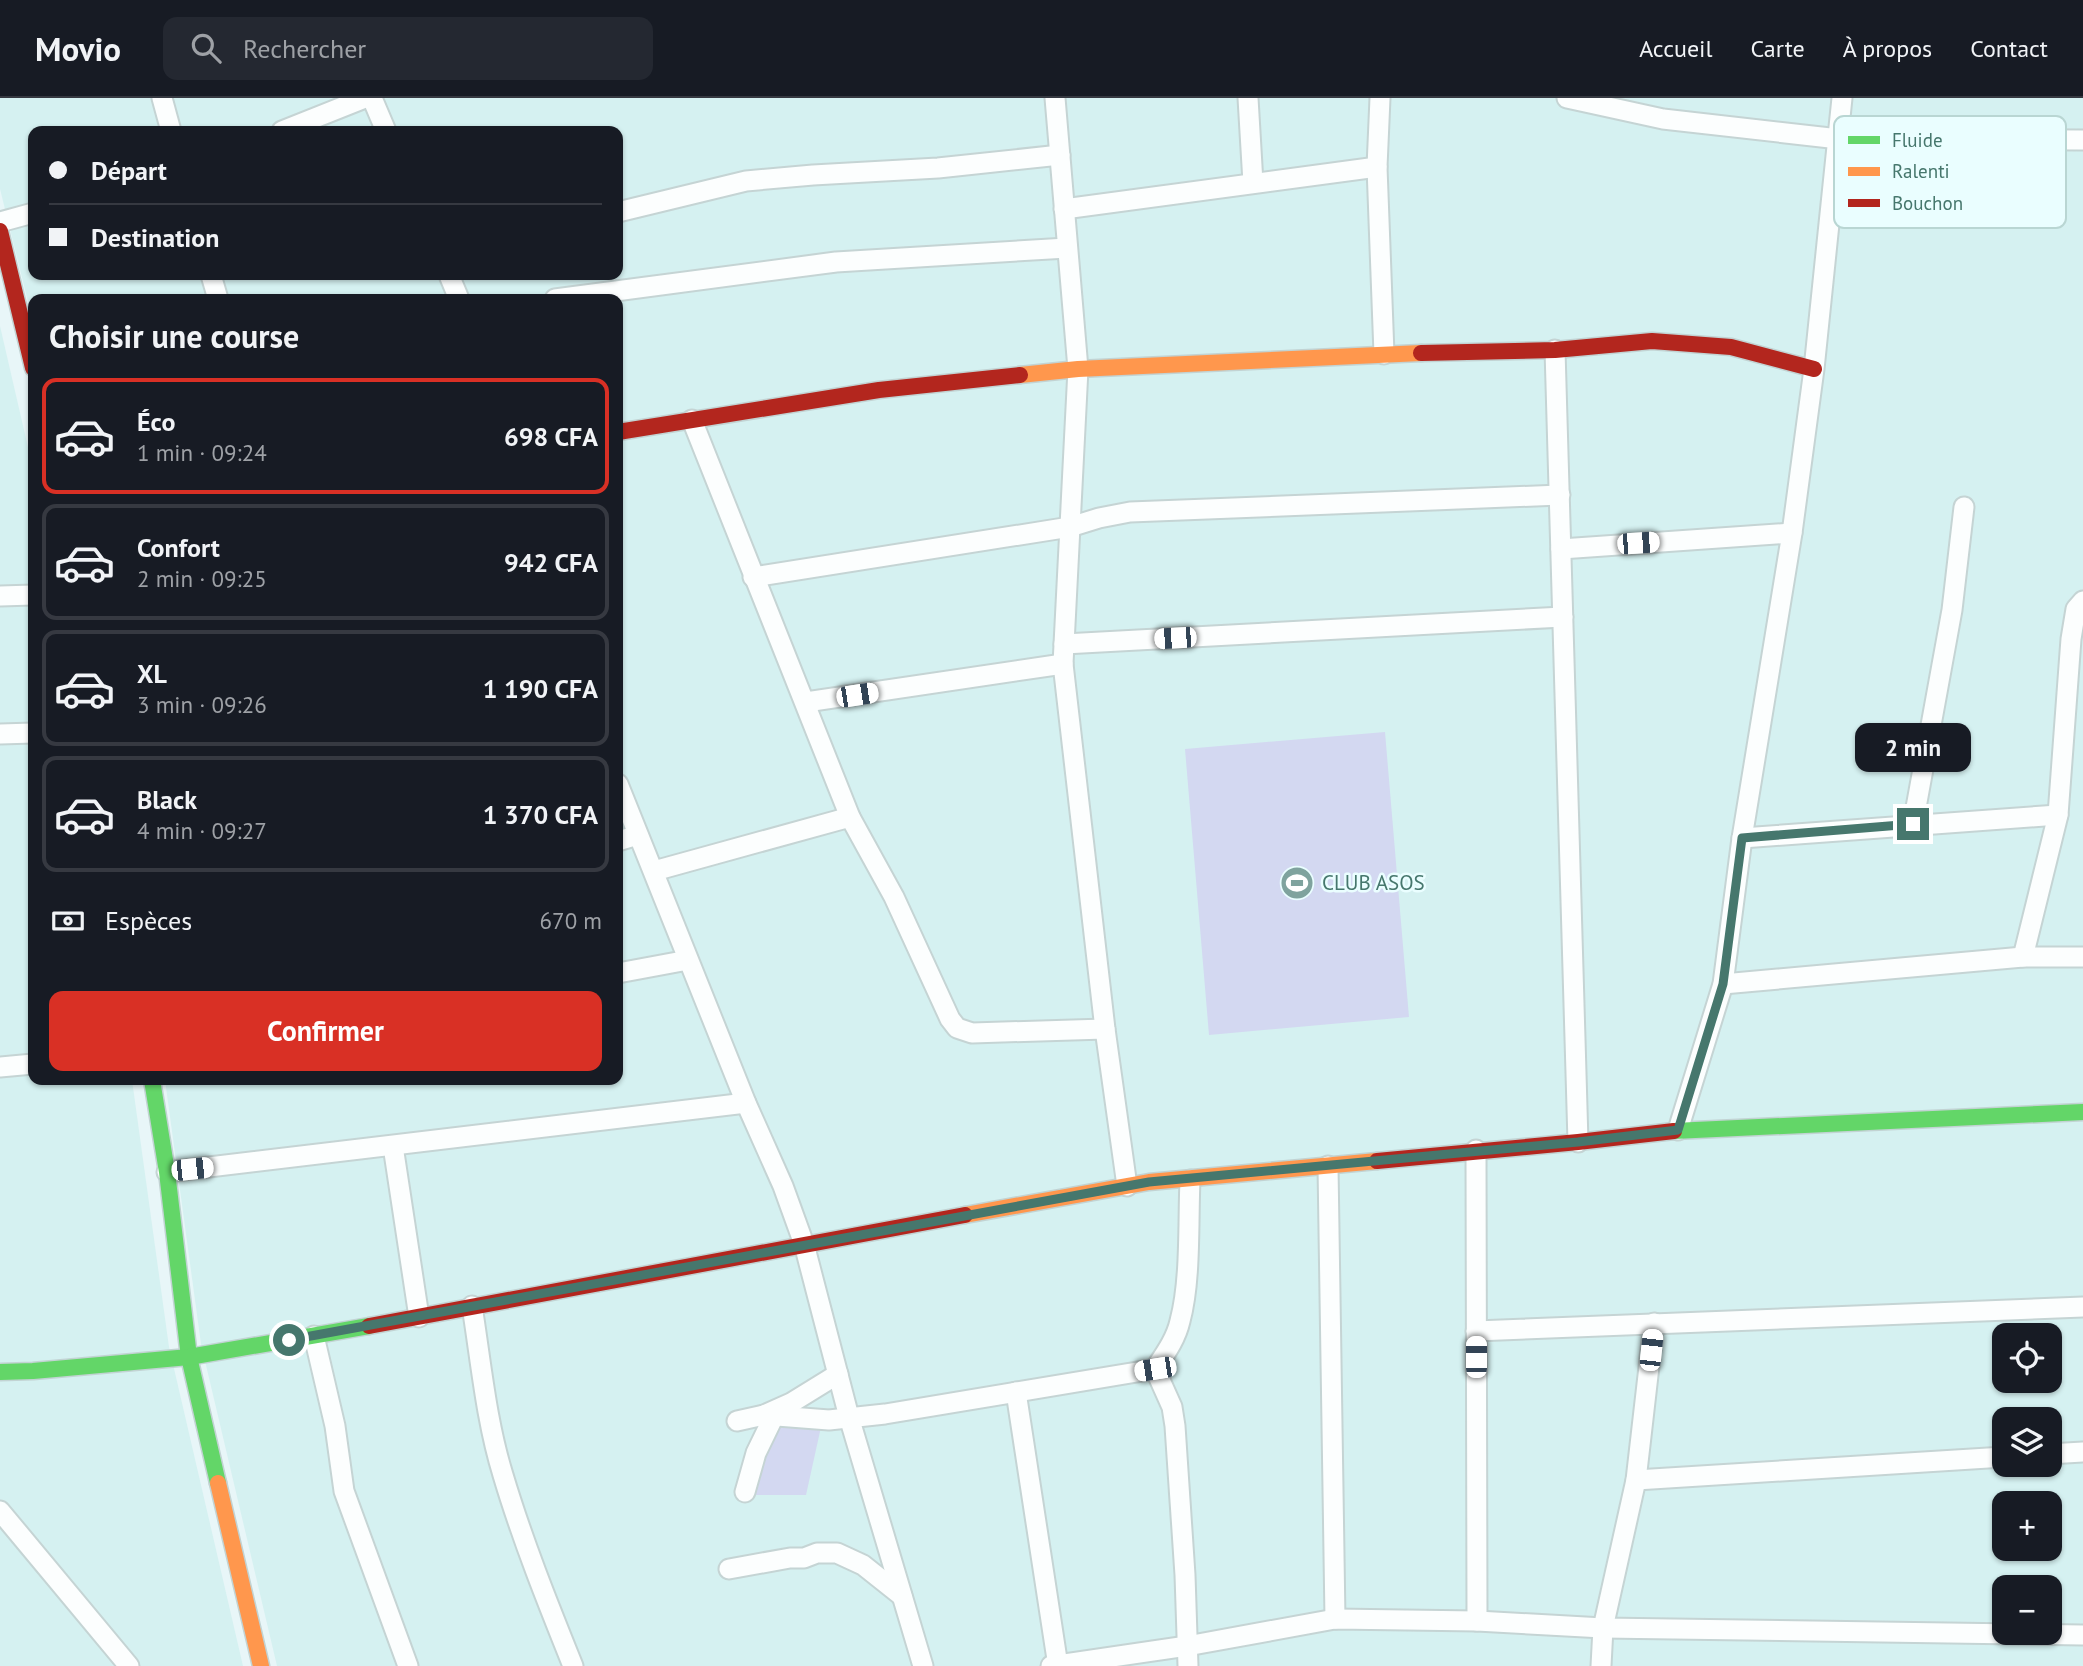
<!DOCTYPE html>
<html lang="fr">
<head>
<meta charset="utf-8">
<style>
	:root { --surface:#171b24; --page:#242831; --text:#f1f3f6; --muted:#9ea1a6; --line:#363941; --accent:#d93025 }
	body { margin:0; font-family:"PT Sans",sans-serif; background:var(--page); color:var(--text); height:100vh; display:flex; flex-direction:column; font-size:26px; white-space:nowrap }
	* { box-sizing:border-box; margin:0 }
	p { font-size:23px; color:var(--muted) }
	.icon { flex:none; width:38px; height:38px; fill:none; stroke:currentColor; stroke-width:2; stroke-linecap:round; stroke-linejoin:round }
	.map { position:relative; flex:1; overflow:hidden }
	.details { position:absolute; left:28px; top:196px; width:595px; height:791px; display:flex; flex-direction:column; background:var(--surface); border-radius:14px; box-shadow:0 2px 5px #0004 }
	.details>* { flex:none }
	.guide { position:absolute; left:28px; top:28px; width:595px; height:154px; border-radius:14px; box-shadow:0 2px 5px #0004; display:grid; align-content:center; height:154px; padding:0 21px; background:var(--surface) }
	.fabs { position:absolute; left:1992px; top:1225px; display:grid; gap:14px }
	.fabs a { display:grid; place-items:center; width:70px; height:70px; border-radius:14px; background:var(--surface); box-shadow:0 2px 5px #0004; font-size:35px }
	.end { position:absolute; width:32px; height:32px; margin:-16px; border:9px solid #46776d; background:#fff; box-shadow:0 0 0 4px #fff }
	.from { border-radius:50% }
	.bubble { position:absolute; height:49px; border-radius:14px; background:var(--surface); box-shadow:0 2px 5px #0004; font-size:23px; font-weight:800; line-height:49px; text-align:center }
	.car { position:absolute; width:21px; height:42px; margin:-21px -10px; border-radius:9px; box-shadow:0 0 5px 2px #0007; background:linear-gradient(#fff 24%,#345 0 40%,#fff 0 76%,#345 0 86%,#fff 0) }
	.guide b { display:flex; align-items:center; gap:24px; height:66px; font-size:26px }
	.guide b+b { border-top:2px solid var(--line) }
	.guide i { width:18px; height:18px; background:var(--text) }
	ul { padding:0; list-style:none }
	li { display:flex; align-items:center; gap:21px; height:116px; margin:0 14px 10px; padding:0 7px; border:4px solid var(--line); border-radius:14px }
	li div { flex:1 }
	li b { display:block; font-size:26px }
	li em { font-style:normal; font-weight:800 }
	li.active { border-color:var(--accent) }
	li>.icon { width:63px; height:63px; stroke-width:1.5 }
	h2 { padding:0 21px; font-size:32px; line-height:84px }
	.pay { display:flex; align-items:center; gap:18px; height:77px; padding:0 21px; font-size:26px }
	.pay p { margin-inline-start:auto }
	.primary-button { display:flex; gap:14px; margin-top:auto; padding:14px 21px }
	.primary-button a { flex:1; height:80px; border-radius:14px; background:var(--accent); color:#fff; font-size:28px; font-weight:800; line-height:80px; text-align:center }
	header { display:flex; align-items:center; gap:42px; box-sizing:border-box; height:98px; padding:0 35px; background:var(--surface); border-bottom:2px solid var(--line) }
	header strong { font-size:33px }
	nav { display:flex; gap:38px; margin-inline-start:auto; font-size:24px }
	.search { width:490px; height:63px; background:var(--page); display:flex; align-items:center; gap:18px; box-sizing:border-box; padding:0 24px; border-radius:14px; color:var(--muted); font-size:26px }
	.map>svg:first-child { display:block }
	.residential { fill:#d5f1f1; fill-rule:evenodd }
	.green { fill:#d3d8f1 }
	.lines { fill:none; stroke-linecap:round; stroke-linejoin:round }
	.street-casing { stroke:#c5d4d4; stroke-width:23 }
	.fast-casing { stroke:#c2d3d3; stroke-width:19 }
	.slow-casing { stroke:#c2d3d3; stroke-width:19 }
	.jam-casing { stroke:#c2d3d3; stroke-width:19 }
	.street { stroke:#fcfefe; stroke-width:19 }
	.fast { stroke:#63d668; stroke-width:16 }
	.slow { stroke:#ff974d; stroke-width:16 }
	.jam { stroke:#b3261e; stroke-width:16 }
	.route { stroke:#46776d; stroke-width:9 }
	.labels { text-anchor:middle; stroke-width:5; stroke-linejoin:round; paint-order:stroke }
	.poi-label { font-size:21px; fill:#46776d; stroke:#eafeff; text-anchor:start }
	.key { fill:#eafeff; stroke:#b9d6d3; stroke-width:2 }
	.key-label { font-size:19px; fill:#46776d }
</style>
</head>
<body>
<header>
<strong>Movio</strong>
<div class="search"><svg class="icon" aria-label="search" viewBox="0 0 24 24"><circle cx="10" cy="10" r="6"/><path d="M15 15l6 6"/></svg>Rechercher</div>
<nav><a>Accueil</a><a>Carte</a><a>À propos</a><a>Contact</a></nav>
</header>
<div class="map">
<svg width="2083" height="1568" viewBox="0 0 2083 1568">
	<rect width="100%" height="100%" fill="#e8f6f8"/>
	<g class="residential">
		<path d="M0,0H2083V1568H277L201,1246L165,982H618V201H33V224L0,91ZM33,33H618V177H33ZM2004,1237H2049V1283H2004ZM2004,1321H2049V1367H2004ZM2004,1405H2049V1451H2004ZM2004,1489H2049V1535H2004Z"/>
		<path d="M0,228L33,371V982H132L169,1249L243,1568H0Z"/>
	</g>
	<g class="green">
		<path d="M1385,634L1409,919L1209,937L1185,651Z"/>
		<path d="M768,1319L821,1329L806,1397H738Z"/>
	</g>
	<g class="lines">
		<defs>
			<g id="street">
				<path d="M162,0L171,33"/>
				<path d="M372,0L386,33"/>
				<path d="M1055,0L1078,271L1063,566L1105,931L1127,1088"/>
				<path d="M1248,0L1253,85"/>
				<path d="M1380,0L1377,69L1384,256"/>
				<path d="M1567,0L1663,21L1839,41L2083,42"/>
				<path d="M282,33L365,0"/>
				<path d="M1064,111L1377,69"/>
				<path d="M618,114L746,83L813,77L938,70L1060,57"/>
				<path d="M0,124L33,115"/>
				<path d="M211,177L218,201"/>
				<path d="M449,177L459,201"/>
				<path d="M555,201L836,164L1067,150"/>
				<path d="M1555,252L1578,1044"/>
				<path d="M692,322L850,719L894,799L950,921L957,930L972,935L1105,931"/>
				<path d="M1561,451L1792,435"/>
				<path d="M753,479L1070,429L1099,420L1130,414L1560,397"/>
				<path d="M0,498L33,497"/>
				<path d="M1064,546L1563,519"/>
				<path d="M806,604L1063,566"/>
				<path d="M0,636L33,635"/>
				<path d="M618,686L746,1005L783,1088L804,1146L849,1319L923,1568"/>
				<path d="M1913,726L1952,512L1964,409"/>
				<path d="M1742,740L2058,717"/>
				<path d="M618,743L638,737"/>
				<path d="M654,773L850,719"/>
				<path d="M2023,859L2058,717L2071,541L2076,511L2083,503"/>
				<path d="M618,875L688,862"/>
				<path d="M1723,886L2023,859H2083"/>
				<path d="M0,969L33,966"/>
				<path d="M1678,1032L1723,886L1742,740L1792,435L1814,271L1842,0"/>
				<path d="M393,1048L419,1219"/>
				<path d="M1476,1052L1477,1523"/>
				<path d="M1328,1068L1335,1521"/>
				<path d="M167,1074L746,1005"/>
				<path d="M472,1208C481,1264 486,1322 503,1377C522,1441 548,1506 573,1568"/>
				<path d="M1476,1233L2083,1209"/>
				<path d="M314,1238L335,1328L344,1393L408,1568"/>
				<path d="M1016,1294L1058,1568"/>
				<path d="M764,1317L829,1322L885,1316L1155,1271"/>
				<path d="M737,1323L764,1317L791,1305L838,1276"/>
				<path d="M2049,1356L2083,1354"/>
				<path d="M1636,1382L2004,1359"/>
				<path d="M745,1394L756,1355L774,1318"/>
				<path d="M0,1413L129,1568"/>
				<path d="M729,1471L790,1460H804L817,1455H837L863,1467L902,1498"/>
				<path d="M1051,1568L1187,1548L1335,1521L1477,1523L1603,1530L2083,1537"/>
				<path d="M1188,1568L1185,1477L1175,1328L1172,1309L1155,1271C1165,1256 1176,1241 1180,1223C1191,1182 1188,1125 1190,1082"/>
				<path d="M1601,1568L1603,1530L1636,1382L1654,1225"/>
			</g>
			<g id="fast">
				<path d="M152,982L167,1074L189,1259L218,1385"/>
				<path d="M1674,1033L2083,1014"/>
				<path d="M0,1274L33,1273L189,1259L369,1228"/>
			</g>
			<g id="slow">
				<path d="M1020,277L1078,271L1421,255"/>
				<path d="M965,1117L1149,1084L1377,1063"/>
				<path d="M218,1385L261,1568"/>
			</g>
			<g id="jam">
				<path d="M0,133L33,270"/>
				<path d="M1421,255L1555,252L1652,243L1731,249L1814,271"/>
				<path d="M618,334L879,292L1020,277"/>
				<path d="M1377,1063L1578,1044L1674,1033"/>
				<path d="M369,1228L965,1117"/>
			</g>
		</defs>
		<use href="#street" class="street-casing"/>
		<use href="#fast" class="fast-casing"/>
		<use href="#slow" class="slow-casing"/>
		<use href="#jam" class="jam-casing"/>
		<use href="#street" class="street"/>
		<use href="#fast" class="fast"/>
		<use href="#slow" class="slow"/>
		<use href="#jam" class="jam"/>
	</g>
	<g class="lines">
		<path class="route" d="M289,1242L1149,1084L1578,1044L1678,1032L1723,886L1742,740L1913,726"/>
	</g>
	<defs>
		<symbol id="stadium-disc" viewBox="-11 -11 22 22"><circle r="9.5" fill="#7fa39e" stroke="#eafeff"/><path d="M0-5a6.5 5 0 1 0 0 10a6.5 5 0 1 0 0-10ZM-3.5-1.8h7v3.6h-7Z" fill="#fff"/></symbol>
	</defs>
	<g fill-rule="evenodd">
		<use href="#stadium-disc" x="1278" y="766" width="38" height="38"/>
	</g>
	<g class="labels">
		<g class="poi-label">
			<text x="1322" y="792">CLUB ASOS</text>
		</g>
	</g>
	<rect x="1834" y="18" width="232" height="112" rx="10" class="key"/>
	<rect x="1848" y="38" width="32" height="8" fill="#63d668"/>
	<rect x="1848" y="69" width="32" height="9" fill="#ff974d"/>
	<rect x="1848" y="101" width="32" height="8" fill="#b3261e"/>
	<g class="key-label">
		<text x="1892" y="49">Fluide</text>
		<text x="1892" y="80">Ralenti</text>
		<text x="1892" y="112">Bouchon</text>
	</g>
</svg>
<div class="fabs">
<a><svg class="icon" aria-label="locate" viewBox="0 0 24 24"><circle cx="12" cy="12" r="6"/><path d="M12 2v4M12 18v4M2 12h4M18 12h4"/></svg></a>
<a><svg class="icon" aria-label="layers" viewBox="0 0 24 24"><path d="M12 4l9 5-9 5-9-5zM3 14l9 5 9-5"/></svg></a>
<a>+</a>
<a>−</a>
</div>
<i class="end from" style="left:289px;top:1242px"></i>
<i class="end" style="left:1913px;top:726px"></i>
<div class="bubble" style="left:1855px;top:625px;width:116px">2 min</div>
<i class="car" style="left:1638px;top:445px;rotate:86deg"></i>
<i class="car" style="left:1175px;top:540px;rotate:267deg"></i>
<i class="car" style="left:857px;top:597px;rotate:81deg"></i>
<i class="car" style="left:192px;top:1071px;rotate:84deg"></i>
<i class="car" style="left:1651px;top:1252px;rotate:6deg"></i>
<i class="car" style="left:1476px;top:1259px;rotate:0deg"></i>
<i class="car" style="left:1155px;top:1271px;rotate:261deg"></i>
<div class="guide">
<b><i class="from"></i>Départ</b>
<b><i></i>Destination</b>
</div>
<section class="details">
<h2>Choisir une course</h2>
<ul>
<li class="active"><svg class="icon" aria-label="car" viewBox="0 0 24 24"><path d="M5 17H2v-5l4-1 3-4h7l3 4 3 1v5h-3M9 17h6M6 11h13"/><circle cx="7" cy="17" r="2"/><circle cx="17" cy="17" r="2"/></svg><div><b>Éco</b><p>1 min · 09:24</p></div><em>698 CFA</em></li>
<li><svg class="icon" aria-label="car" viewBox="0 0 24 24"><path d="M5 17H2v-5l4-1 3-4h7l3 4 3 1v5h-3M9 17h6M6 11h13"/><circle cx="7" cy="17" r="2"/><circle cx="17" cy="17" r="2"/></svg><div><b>Confort</b><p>2 min · 09:25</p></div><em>942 CFA</em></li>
<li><svg class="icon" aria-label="car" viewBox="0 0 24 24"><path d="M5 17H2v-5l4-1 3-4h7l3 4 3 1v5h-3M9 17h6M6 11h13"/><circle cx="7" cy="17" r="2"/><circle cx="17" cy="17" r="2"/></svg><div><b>XL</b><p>3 min · 09:26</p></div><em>1 190 CFA</em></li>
<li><svg class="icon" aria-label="car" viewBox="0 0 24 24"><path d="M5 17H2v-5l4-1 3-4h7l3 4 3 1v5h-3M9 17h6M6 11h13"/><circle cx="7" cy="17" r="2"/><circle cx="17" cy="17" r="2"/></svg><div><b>Black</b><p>4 min · 09:27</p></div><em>1 370 CFA</em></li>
</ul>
<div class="pay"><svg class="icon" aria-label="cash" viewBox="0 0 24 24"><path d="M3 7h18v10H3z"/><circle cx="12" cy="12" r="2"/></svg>Espèces<p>670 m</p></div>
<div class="primary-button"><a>Confirmer</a></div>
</section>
</div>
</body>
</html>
